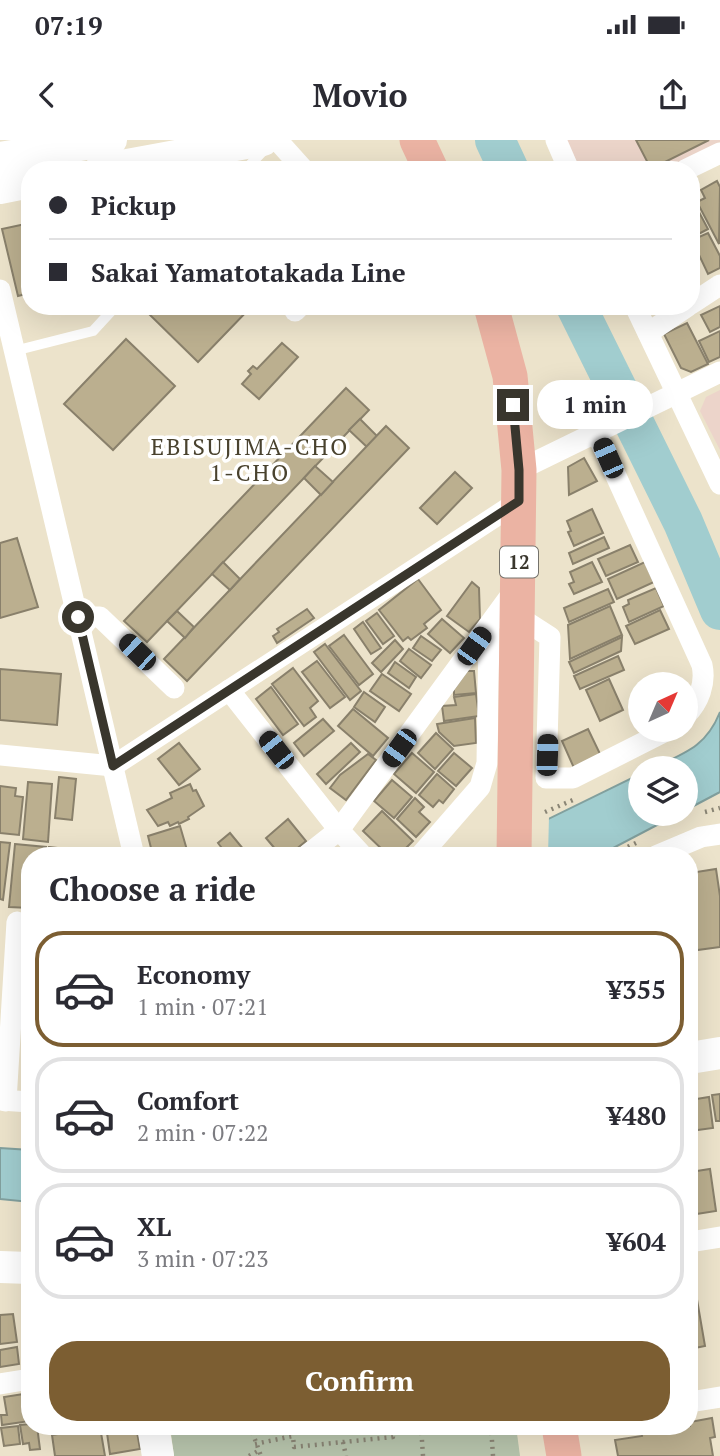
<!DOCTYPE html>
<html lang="en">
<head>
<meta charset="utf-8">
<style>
	:root { --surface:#fff; --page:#f7f7f7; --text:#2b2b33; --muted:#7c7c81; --line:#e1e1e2; --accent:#7c5e32 }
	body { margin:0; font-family:"PT Serif",serif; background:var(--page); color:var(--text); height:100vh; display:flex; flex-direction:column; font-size:26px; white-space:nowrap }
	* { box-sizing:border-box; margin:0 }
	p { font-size:23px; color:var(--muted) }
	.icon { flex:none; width:38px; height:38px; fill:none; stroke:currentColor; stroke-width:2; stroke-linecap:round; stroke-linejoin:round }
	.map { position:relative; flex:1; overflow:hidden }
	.panel { position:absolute; left:21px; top:707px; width:677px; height:588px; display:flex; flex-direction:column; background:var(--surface); border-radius:28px; box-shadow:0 7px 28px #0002 }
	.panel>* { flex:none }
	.top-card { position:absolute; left:21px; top:21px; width:679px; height:154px; border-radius:28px; box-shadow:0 7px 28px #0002; display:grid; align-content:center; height:154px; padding:0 28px; background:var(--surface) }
	.needle { width:46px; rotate:44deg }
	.fabs { position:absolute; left:628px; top:532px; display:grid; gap:14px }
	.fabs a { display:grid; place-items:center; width:70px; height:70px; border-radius:50%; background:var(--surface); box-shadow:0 7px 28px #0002; font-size:35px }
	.end { position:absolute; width:32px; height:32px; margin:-16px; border:9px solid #39362d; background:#fff; box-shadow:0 0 0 4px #fff }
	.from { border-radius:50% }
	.bubble { position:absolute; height:49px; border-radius:24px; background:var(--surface); box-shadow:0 7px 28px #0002; font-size:23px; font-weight:700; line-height:49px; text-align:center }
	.car { position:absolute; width:21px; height:42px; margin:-21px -10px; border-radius:9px; box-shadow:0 0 5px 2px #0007; background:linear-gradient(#222 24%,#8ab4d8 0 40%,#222 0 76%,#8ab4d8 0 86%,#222 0) }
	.top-card b { display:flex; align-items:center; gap:24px; height:66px; font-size:26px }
	.top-card b+b { border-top:2px solid var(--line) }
	.top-card i { width:18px; height:18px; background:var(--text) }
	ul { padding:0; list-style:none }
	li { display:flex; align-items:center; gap:21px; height:116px; margin:0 14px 10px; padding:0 14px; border:4px solid var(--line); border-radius:28px }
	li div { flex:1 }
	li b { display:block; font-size:26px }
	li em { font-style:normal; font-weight:700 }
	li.active { border-color:var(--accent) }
	li>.icon { width:63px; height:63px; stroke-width:1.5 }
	h2 { padding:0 28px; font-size:32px; line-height:84px }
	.button { display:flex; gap:14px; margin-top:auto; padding:14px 28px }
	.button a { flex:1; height:80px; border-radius:28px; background:var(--accent); color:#fff; font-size:28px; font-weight:700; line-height:80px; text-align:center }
	.status { display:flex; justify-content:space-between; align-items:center; height:49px; padding:0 35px; background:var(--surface); direction:ltr }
	.status svg { height:19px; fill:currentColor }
	header { display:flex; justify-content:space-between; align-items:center; height:91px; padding:0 28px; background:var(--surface); font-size:32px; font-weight:700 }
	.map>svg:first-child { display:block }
	.industrial { fill:#ebd4c9 }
	.education { fill:#ecd4ca }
	.green { fill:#b7c4ac }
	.water { fill:#a1cdcf; stroke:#82a09e; stroke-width:2 }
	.pier { fill:#ece3cb }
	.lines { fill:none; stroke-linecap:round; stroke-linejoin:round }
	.river { stroke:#a1cdcf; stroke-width:40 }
	.building { fill:#bbaf8f; stroke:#89806b; stroke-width:2 }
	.path { stroke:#8a8575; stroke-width:4.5; stroke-dasharray:2 5; stroke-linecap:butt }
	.lane { stroke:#fff; stroke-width:10 }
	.street { stroke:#fff; stroke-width:21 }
	.secondary { stroke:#fff; stroke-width:32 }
	.primary { stroke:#ebb3a3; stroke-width:35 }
	.route { stroke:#39362d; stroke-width:9 }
	.labels { text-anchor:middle; stroke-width:7; stroke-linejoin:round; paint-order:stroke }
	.shield { fill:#fff; stroke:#74726c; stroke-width:2 }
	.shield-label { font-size:19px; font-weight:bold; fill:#39362d }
	.neighbourhood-label { font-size:23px; letter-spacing:2px; fill:#49422e; stroke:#fff }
</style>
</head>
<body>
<div class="status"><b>07:19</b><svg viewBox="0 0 49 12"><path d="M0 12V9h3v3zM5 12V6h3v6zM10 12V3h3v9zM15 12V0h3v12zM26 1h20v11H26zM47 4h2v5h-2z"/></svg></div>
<header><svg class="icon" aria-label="back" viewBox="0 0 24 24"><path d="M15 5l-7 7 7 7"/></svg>Movio<svg class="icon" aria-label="share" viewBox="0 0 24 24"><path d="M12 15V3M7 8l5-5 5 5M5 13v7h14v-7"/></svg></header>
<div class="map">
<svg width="720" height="1316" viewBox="0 0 720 1316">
	<rect width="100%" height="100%" fill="#ece3cb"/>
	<path class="industrial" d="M566,0H720V2L663,30H581Z"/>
	<path class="education" d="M720,250V310L700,271L706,257Z"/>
	<path class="green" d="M170,1286H516L520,1316H174Z"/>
	<g class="water">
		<path d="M720,572V652L686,670V628H653C685,613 706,607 720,572Z"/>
		<path d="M640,634V674H678L598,716H479L483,711Z"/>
		<path d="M0,1008L30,1010V1062L0,1059Z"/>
	</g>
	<path class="pier" d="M549,676L548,716H484V707Z"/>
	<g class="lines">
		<g class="river">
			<path d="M495,0L509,30"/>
			<path d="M576,166L683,382L720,470"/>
		</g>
	</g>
	<g class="building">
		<path d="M636,0H709L651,29Z"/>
		<path d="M717,41L720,47L719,104L697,62L705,58L701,50Z"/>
		<path d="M691,57L708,89L691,98Z"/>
		<path d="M30,83V153L18,156L2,89Z"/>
		<path d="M708,93L720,116V128L708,134L692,100Z"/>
		<path d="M158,166H252L198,222L150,175Z"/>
		<path d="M720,166V187L710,192L701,175Z"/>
		<path d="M687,183L708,224L691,232L681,228L664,194Z"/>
		<path d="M720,191V217L709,222L699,201Z"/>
		<path d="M126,199L175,246L113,310L64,264Z"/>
		<path d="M282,203L298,217L259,259L242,244L251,234L248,231L253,226L257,229Z"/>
		<path d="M346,248L369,270L147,502L124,481Z"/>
		<path d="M360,279L377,296L367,307L349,290Z"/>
		<path d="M386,286L409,308L187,541L164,519Z"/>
		<path d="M584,318L597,341L569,355L568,327Z"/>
		<path d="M315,326L333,342L321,355L304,338Z"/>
		<path d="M455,332L472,348L437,384L420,368Z"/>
		<path d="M592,369L603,393L574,406L568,392L571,391L567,381Z"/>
		<path d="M604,397L609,408L573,424L569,413Z"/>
		<path d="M17,398L38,467L0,478V403Z"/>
		<path d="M630,405L638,422L606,436L598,419Z"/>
		<path d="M223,422L240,439L230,450L212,434Z"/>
		<path d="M592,422L602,442L574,454L569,444L574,442L570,432Z"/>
		<path d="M645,422L654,442L617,459L608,439Z"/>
		<path d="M418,439L441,470L424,484L427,488L411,500L408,497L403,501L379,470Z"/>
		<path d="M472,442L479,448L480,479L469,492L447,476Z"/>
		<path d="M656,448L664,466L629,482L623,467L629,464L628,460Z"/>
		<path d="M608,449L614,462L569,482L564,468Z"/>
		<path d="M610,466L622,495L570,519L568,485Z"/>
		<path d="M307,469L314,478L277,503L273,496L279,492L277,489Z"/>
		<path d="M660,470L669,489L635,504L626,486Z"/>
		<path d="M177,471L194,487L185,498L167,481Z"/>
		<path d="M377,473L394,496L383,504L366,481Z"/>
		<path d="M442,479L464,498L450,513L428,494Z"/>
		<path d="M363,482L381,508L371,514L354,489Z"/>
		<path d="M344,495L373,534L359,545L329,506Z"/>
		<path d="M421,496L441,510L432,521L413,508Z"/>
		<path d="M622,497L621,511L574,533L569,522Z"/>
		<path d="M395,500L403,509L381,532L372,523Z"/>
		<path d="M325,504L361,551L350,560L314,512Z"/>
		<path d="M409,509L431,525L421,538L400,521Z"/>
		<path d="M618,516L624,530L580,549L574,536Z"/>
		<path d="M317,521L345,557L330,568L302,532Z"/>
		<path d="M395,522L416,537L409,548L388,533Z"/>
		<path d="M293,528L318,561L310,568L316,577L304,586L272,544Z"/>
		<path d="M0,529L61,534L57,585L0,580Z"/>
		<path d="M467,531H474L476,553L454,555V549Z"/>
		<path d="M382,534L411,554L399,571L370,551Z"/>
		<path d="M609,539L623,570L600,581L586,550Z"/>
		<path d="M271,547L298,584L283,595L256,559Z"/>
		<path d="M364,552L385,567L375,582L354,567Z"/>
		<path d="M476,554L479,576L444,581L442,566L456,565L454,557Z"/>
		<path d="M353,569L388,598L373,616L338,586Z"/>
		<path d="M475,578L476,603L454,606L439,592L437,584Z"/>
		<path d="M323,579L334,591L304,616L294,603Z"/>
		<path d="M588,589L601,616L574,628L562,601Z"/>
		<path d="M436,593L453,609L435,629L418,613Z"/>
		<path d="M179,603L200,629L179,645L158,619Z"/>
		<path d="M351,603L360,612L326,644L317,634Z"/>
		<path d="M412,613L434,632L416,653L394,634Z"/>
		<path d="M454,613L472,628L456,646L438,631Z"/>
		<path d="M368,614L376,620L346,660L330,648L340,635Z"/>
		<path d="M437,634L454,649L443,663L439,660L433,667L419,655Z"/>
		<path d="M59,637L76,639L72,680L55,678Z"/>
		<path d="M392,640L412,657L394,678L374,661Z"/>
		<path d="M28,642L52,644L48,702L23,699Z"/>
		<path d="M190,644L193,651L196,650L204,666L188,677L189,679L179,684L178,682L170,686L168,682L158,686L147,670L172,658L170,653Z"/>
		<path d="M0,646L16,648L15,656L23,657L19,695L0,693Z"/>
		<path d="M415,658L424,667L419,672L430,682L416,697L397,679Z"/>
		<path d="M382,671L413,701L398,716H389L363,691Z"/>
		<path d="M288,679L306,701L288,716H281L266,698Z"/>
		<path d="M180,686L187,710L166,716H153L148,696Z"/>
		<path d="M230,693L249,716H228L218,703Z"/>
		<path d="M0,702L10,703L3,760L0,759Z"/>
		<path d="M15,704L46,707L45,716H30V768L9,767Z"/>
		<path d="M49,707L74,710V716H48Z"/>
		<path d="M716,729L720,756V807L690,811V733Z"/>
		<path d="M690,834L696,876L690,877Z"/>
		<path d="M720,954V981H716L712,955Z"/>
		<path d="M709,957L713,988L690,991V960Z"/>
		<path d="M710,1029L716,1071L690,1075V1032Z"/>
		<path d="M690,1142H694L705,1206L690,1209Z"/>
		<path d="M13,1174L17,1202L0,1204V1175Z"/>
		<path d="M17,1207L19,1224L0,1227V1210Z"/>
		<path d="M30,1253V1281L2,1285L1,1275H7L4,1257Z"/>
		<path d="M712,1278L715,1297L710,1298L713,1316H618L615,1300L642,1296L641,1289L660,1286H690V1282Z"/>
		<path d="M30,1284V1286H37L40,1309L30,1310L29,1303L23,1304L20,1285Z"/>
		<path d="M18,1286L20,1304L4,1306L1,1288Z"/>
		<path d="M106,1286H136L140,1309L110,1314Z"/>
		<path d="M100,1287L105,1316H55L52,1295Z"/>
	</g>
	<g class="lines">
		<g class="path">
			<path d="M545,672L573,660"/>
			<path d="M705,672L720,668"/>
			<path d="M609,716L640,701"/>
			<path d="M250,1286L261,1316"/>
			<path d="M292,1286L294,1307L393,1297L392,1286"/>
			<path d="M421,1286L423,1316"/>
			<path d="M491,1286L493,1316"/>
			<path d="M343,1302L346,1316"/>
			<path d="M255,1304L293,1296"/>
			<path d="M249,1316L258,1311"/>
		</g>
		<g class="lane">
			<path d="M245,30L265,9"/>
			<path d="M14,211L93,191L116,166"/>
		</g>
		<g class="street">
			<path d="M277,0L304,30"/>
			<path d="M556,0L569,30"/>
			<path d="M685,30L720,13"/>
			<path d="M0,150L134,716"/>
			<path d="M691,164L720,145"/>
			<path d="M635,166L720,344"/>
			<path d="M295,171L300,166"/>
			<path d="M648,193L688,166"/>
			<path d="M596,292L702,525C706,543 699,562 686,575"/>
			<path d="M519,330L720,232"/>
			<path d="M78,477H100L174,548"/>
			<path d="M519,477L550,497L546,638H573L668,590"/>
			<path d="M229,550L339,690L363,716"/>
			<path d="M0,615L113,626L519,361"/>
			<path d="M306,716L339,690L516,448"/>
			<path d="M420,716L480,647L487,623L489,486"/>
			<path d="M656,716L701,697L720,694"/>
			<path d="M0,960L30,962"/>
			<path d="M6,961L17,782"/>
			<path d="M690,1102L720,1097"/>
			<path d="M0,1244L30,1239"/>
			<path d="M690,1262L720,1257"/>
		</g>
		<g class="secondary">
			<path d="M0,18L111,0"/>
			<path d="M100,30L263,0"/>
			<path d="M0,48L30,42"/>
			<path d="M690,918L720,913"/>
			<path d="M0,1127L30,1128"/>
			<path d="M153,1286L158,1316"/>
		</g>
		<g class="primary">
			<path d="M417,0L431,30"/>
			<path d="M491,166L510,236L519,330L514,716"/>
			<path d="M559,1286L564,1316"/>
		</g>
	</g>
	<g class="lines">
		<path class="route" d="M78,477L113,626L519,361V330L513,265"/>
	</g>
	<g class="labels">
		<rect class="shield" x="500" y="406.5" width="38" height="31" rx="5"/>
		<g class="shield-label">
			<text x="519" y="429">12</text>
		</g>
		<g class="neighbourhood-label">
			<text x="250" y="315">EBISUJIMA-CHO<tspan x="250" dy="26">1-CHO</tspan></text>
		</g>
	</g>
</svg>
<div class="fabs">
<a><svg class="needle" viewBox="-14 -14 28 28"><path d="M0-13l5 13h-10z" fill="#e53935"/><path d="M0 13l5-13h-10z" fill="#7c7c81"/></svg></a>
<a><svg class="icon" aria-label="layers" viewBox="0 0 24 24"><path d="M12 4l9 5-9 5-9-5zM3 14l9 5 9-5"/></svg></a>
</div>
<i class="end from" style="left:78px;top:477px"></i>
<i class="end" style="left:513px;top:265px"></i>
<div class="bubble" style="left:537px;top:240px;width:116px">1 min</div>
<i class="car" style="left:608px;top:318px;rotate:336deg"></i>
<i class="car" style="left:474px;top:506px;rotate:36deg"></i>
<i class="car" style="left:137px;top:512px;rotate:314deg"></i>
<i class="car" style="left:399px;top:608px;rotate:216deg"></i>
<i class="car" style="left:276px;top:610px;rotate:322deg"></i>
<i class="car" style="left:547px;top:615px;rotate:2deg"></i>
<div class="top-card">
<b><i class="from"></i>Pickup</b>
<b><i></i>Sakai Yamatotakada Line</b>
</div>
<section class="panel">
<h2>Choose a ride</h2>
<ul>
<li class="active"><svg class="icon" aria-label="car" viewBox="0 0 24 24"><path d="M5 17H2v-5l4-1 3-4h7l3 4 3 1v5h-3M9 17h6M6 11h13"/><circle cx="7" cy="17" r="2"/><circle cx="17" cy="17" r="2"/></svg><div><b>Economy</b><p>1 min · 07:21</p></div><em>¥355</em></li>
<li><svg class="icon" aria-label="car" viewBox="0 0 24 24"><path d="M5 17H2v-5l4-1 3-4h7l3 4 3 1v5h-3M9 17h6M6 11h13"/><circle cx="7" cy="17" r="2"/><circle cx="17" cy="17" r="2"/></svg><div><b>Comfort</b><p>2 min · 07:22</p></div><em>¥480</em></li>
<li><svg class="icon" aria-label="car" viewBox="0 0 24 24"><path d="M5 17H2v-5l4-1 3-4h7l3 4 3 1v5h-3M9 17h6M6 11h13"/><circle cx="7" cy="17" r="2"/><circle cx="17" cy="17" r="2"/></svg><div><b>XL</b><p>3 min · 07:23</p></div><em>¥604</em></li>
</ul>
<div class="button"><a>Confirm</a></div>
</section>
</div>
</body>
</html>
